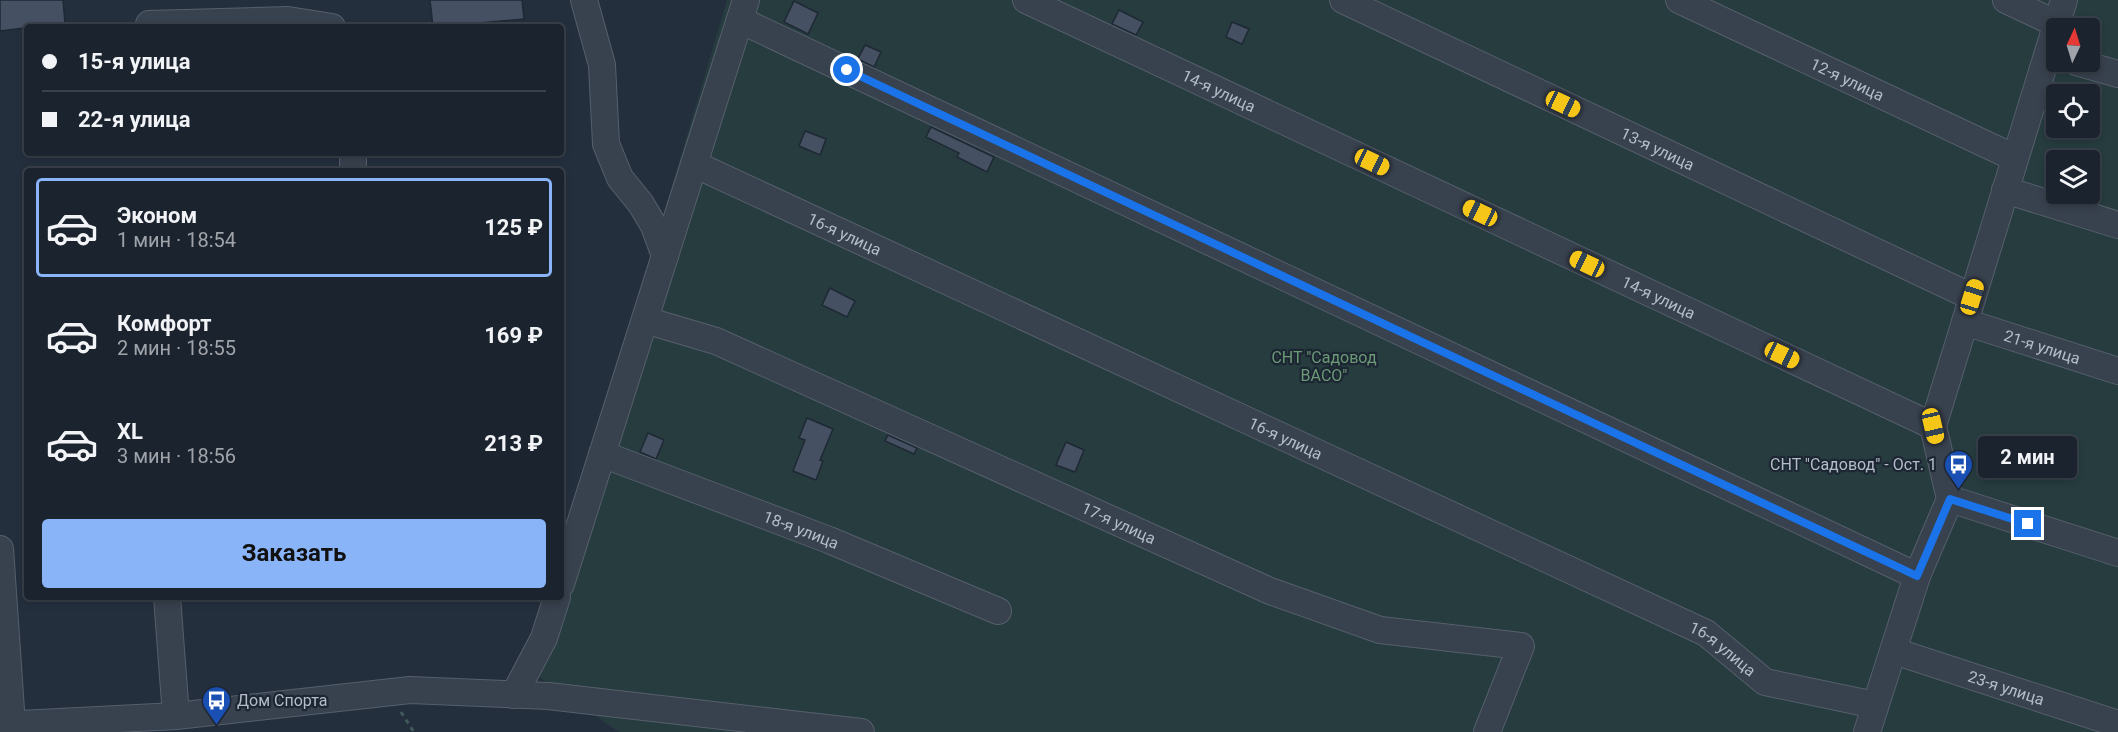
<!DOCTYPE html>
<html lang="ru">
<head>
<meta charset="utf-8">
<style>
	:root { --surface:#1b232e; --page:#242b36; --text:#f1f3f6; --muted:#a0a4aa; --line:#39404a; --accent:#8ab4f8 }
	body { margin:0; font-family:Roboto,sans-serif; background:var(--page); color:var(--text); height:100vh; display:flex; flex-direction:column; font-size:22px; white-space:nowrap }
	* { box-sizing:border-box; margin:0 }
	p { font-size:20px; color:var(--muted) }
	.icon { flex:none; width:33px; height:33px; fill:none; stroke:currentColor; stroke-width:2; stroke-linecap:round; stroke-linejoin:round }
	.map { position:relative; flex:1; overflow:hidden }
	.panel { position:absolute; left:24px; top:168px; width:540px; height:432px; display:flex; flex-direction:column; background:var(--surface); border-radius:6px; box-shadow:0 3px 9px #0003,0 0 0 2px var(--line) }
	.panel>* { flex:none }
	.top-card { position:absolute; left:24px; top:24px; width:540px; height:132px; border-radius:6px; box-shadow:0 3px 9px #0003,0 0 0 2px var(--line); display:grid; align-content:center; height:132px; padding:0 18px; background:var(--surface) }
	.needle { width:39px; rotate:4deg }
	.tools { position:absolute; left:2046px; top:18px; display:grid; gap:12px }
	.tools a { display:grid; place-items:center; width:54px; height:54px; border-radius:6px; background:var(--surface); box-shadow:0 3px 9px #0003,0 0 0 2px var(--line); font-size:30px }
	.end { position:absolute; width:27px; height:27px; margin:-14px; border:8px solid #1a73e8; background:#fff; box-shadow:0 0 0 3px #fff }
	.from { border-radius:50% }
	.bubble { position:absolute; height:42px; border-radius:6px; background:var(--surface); box-shadow:0 3px 9px #0003,0 0 0 2px var(--line); font-size:20px; font-weight:700; line-height:42px; text-align:center }
	.car { position:absolute; width:18px; height:36px; margin:-18px -9px; border-radius:8px; box-shadow:0 0 4px 2px #0007; background:linear-gradient(#f5c518 24%,#345 0 40%,#f5c518 0 76%,#345 0 86%,#f5c518 0) }
	.top-card b { display:flex; align-items:center; gap:21px; height:57px; font-size:22px }
	.top-card b+b { border-top:2px solid var(--line) }
	.top-card i { width:15px; height:15px; background:var(--text) }
	ul { padding:10px 0 0; list-style:none }
	li { display:flex; align-items:center; gap:18px; height:99px; margin:0 12px 9px; padding:0 6px; border:3px solid transparent; border-radius:6px }
	li div { flex:1 }
	li b { display:block; font-size:22px }
	li em { font-style:normal; font-weight:700 }
	li.on { border-color:var(--accent) }
	li>.icon { width:54px; height:54px; stroke-width:1.5 }
	.action { display:flex; gap:12px; margin-top:auto; padding:12px 18px }
	.action a { flex:1; height:69px; border-radius:6px; background:var(--accent); color:#111; font-size:24px; font-weight:700; line-height:69px; text-align:center }
	.map>svg:first-child { display:block }
	.garden { fill:#263c3f; fill-rule:evenodd }
	.building { fill:#455162; stroke:#1f2835; stroke-width:1.5 }
	.lines { fill:none; stroke-linecap:round; stroke-linejoin:round }
	.minor-casing { stroke:#565f6c; stroke-width:28 }
	.path { stroke:#44595c; stroke-width:3; stroke-dasharray:4.5 4.5; stroke-linecap:butt }
	.minor { stroke:#38414e; stroke-width:26 }
	.route { stroke:#1a73e8; stroke-width:8 }
	.labels { text-anchor:middle; stroke-width:4.5; stroke-linejoin:round; paint-order:stroke }
	.street-label { font-size:16px; fill:#b4bcc9; stroke:#1d2633 }
	.park-label { font-size:16px; fill:#6b9a76; stroke:#1d2633 }
	.poi-label { font-size:16px; fill:#b4bcc9; stroke:#1d2633; text-anchor:end }
</style>
</head>
<body>
<div class="map">
<svg width="2118" height="732" viewBox="0 0 2118 732">
	<rect width="100%" height="100%" fill="#242f3e"/>
	<path class="garden" d="M727,0H2118V732H619L529,670ZM2056,28H2090V62H2056ZM2056,94H2090V128H2056ZM2056,160H2090V194H2056Z"/>
	<g class="building">
		<path d="M0,0H63L65,23L0,31Z"/>
		<path d="M430,0H522L524,19L433,27Z"/>
		<path d="M794,1L818,13L808,34L784,22Z"/>
		<path d="M1119,10L1143,22L1136,35L1112,24Z"/>
		<path d="M1232,22L1249,29L1242,44L1226,37Z"/>
		<path d="M865,45L881,52L874,67L858,59Z"/>
		<path d="M931,127L994,157L987,172L957,157L959,153L926,137Z"/>
		<path d="M805,131L826,139L820,155L799,146Z"/>
		<path d="M830,288L855,301L847,317L822,305Z"/>
		<path d="M807,418L833,429L820,460L823,461L816,480L793,471L805,440L799,438Z"/>
		<path d="M648,433L664,440L656,459L640,452Z"/>
		<path d="M888,435L917,448L914,454L885,441Z"/>
		<path d="M1066,442L1084,450L1075,472L1056,465Z"/>
	</g>
	<g class="lines">
		<defs>
			<g id="minor">
				<path d="M584,0L602,65L606,144L620,178L641,204L654,226L665,256"/>
				<path id="s1" d="M1026,0L1933,426"/>
				<path id="s2" d="M1343,0L1972,297"/>
				<path id="s3" d="M1679,0L2015,158"/>
				<path d="M2006,0L2057,24"/>
				<path d="M740,20L1917,576"/>
				<path d="M149,24L288,20L332,27"/>
				<path d="M2076,62L2118,74"/>
				<path d="M353,153V171"/>
				<path id="s4" d="M694,164L1706,633L1765,682L1875,705"/>
				<path d="M2005,190L2118,225"/>
				<path id="s5" d="M645,320L716,341L1270,591L1380,630L1521,646L1487,732"/>
				<path id="s6" d="M1965,322L2118,371"/>
				<path id="s7" d="M602,454L829,540L998,611"/>
				<path d="M1950,499L2118,553"/>
				<path d="M0,549L12,725"/>
				<path d="M561,584L746,0"/>
				<path d="M167,597L176,716"/>
				<path id="s8" d="M1894,651L2118,724"/>
				<path d="M514,695L544,638L557,597"/>
				<path d="M0,725L176,716L410,690L548,696L861,732"/>
				<path d="M1867,732L1917,576L1950,499L1933,426L2064,0"/>
			</g>
		</defs>
		<use href="#minor" class="minor-casing"/>
		<path class="path" d="M401,712L414,732"/>
		<use href="#minor" class="minor"/>
	</g>
	<g class="lines">
		<path class="route" d="M847,70L1917,576L1950,499L2028,524"/>
	</g>
	<defs>
		<symbol id="bus-pin" viewBox="-11 -11 22 30"><path d="M0 17L-7.5 6A9.5 9.5 0 1 1 7.5 6Z" fill="#1a4fb4" stroke="#1d2633"/><path d="M-5-6H5V4H4V6H2V4H-2V6H-4V4H-5ZM-3.5-4V0h7V-4ZM-3.5 1.2v1.5H-2V1.2ZM2 1.2v1.5H3.5V1.2Z" fill="#fff"/></symbol>
	</defs>
	<g fill-rule="evenodd">
		<use href="#bus-pin" x="1942" y="448" width="33" height="45"/>
		<use href="#bus-pin" x="200" y="684" width="33" height="45"/>
	</g>
	<g class="labels">
		<g class="street-label">
			<text dy="6" stroke="none"><textPath href="#s3" startOffset="186">12-я улица</textPath></text>
			<text dy="6" stroke="none"><textPath href="#s1" startOffset="213">14-я улица</textPath></text>
			<text dy="6" stroke="none"><textPath href="#s2" startOffset="348">13-я улица</textPath></text>
			<text dy="6" stroke="none"><textPath href="#s4" startOffset="166">16-я улица</textPath></text>
			<text dy="6" stroke="none"><textPath href="#s1" startOffset="699">14-я улица</textPath></text>
			<text dy="6" stroke="none"><textPath href="#s6" startOffset="81">21-я улица</textPath></text>
			<text dy="6" stroke="none"><textPath href="#s4" startOffset="652">16-я улица</textPath></text>
			<text dy="6" stroke="none"><textPath href="#s5" startOffset="516">17-я улица</textPath></text>
			<text dy="6" stroke="none"><textPath href="#s7" startOffset="213">18-я улица</textPath></text>
			<text dy="6" stroke="none"><textPath href="#s4" startOffset="1138">16-я улица</textPath></text>
			<text dy="6" stroke="none"><textPath href="#s8" startOffset="118">23-я улица</textPath></text>
		</g>
		<g class="park-label">
			<text x="1324" y="363">СНТ "Садовод<tspan x="1324" dy="18">ВАСО"</tspan></text>
		</g>
		<g class="poi-label">
			<text x="1937" y="470">СНТ "Садовод" - Ост. 1</text>
			<text x="237" y="706" text-anchor="start">Дом Спорта</text>
		</g>
	</g>
</svg>
<div class="tools">
<a><svg class="needle" viewBox="-14 -14 28 28"><path d="M0-13l5 13h-10z" fill="#e53935"/><path d="M0 13l5-13h-10z" fill="#a0a4aa"/></svg></a>
<a><svg class="icon" aria-label="locate" viewBox="0 0 24 24"><circle cx="12" cy="12" r="6"/><path d="M12 2v4M12 18v4M2 12h4M18 12h4"/></svg></a>
<a><svg class="icon" aria-label="layers" viewBox="0 0 24 24"><path d="M12 4l9 5-9 5-9-5zM3 14l9 5 9-5"/></svg></a>
</div>
<i class="end from" style="left:847px;top:70px"></i>
<i class="end" style="left:2028px;top:524px"></i>
<div class="bubble" style="left:1978px;top:436px;width:99px">2 мин</div>
<i class="car" style="left:1563px;top:104px;rotate:115deg"></i>
<i class="car" style="left:1372px;top:162px;rotate:115deg"></i>
<i class="car" style="left:1480px;top:213px;rotate:295deg"></i>
<i class="car" style="left:1587px;top:264px;rotate:295deg"></i>
<i class="car" style="left:1972px;top:297px;rotate:17deg"></i>
<i class="car" style="left:1782px;top:355px;rotate:115deg"></i>
<i class="car" style="left:1933px;top:426px;rotate:167deg"></i>
<div class="top-card">
<b><i class="from"></i>15-я улица</b>
<b><i></i>22-я улица</b>
</div>
<section class="panel">
<ul>
<li class="on"><svg class="icon" aria-label="car" viewBox="0 0 24 24"><path d="M5 17H2v-5l4-1 3-4h7l3 4 3 1v5h-3M9 17h6M6 11h13"/><circle cx="7" cy="17" r="2"/><circle cx="17" cy="17" r="2"/></svg><div><b>Эконом</b><p>1 мин · 18:54</p></div><em>125 ₽</em></li>
<li><svg class="icon" aria-label="car" viewBox="0 0 24 24"><path d="M5 17H2v-5l4-1 3-4h7l3 4 3 1v5h-3M9 17h6M6 11h13"/><circle cx="7" cy="17" r="2"/><circle cx="17" cy="17" r="2"/></svg><div><b>Комфорт</b><p>2 мин · 18:55</p></div><em>169 ₽</em></li>
<li><svg class="icon" aria-label="car" viewBox="0 0 24 24"><path d="M5 17H2v-5l4-1 3-4h7l3 4 3 1v5h-3M9 17h6M6 11h13"/><circle cx="7" cy="17" r="2"/><circle cx="17" cy="17" r="2"/></svg><div><b>XL</b><p>3 мин · 18:56</p></div><em>213 ₽</em></li>
</ul>
<div class="action"><a>Заказать</a></div>
</section>
</div>
</body>
</html>
